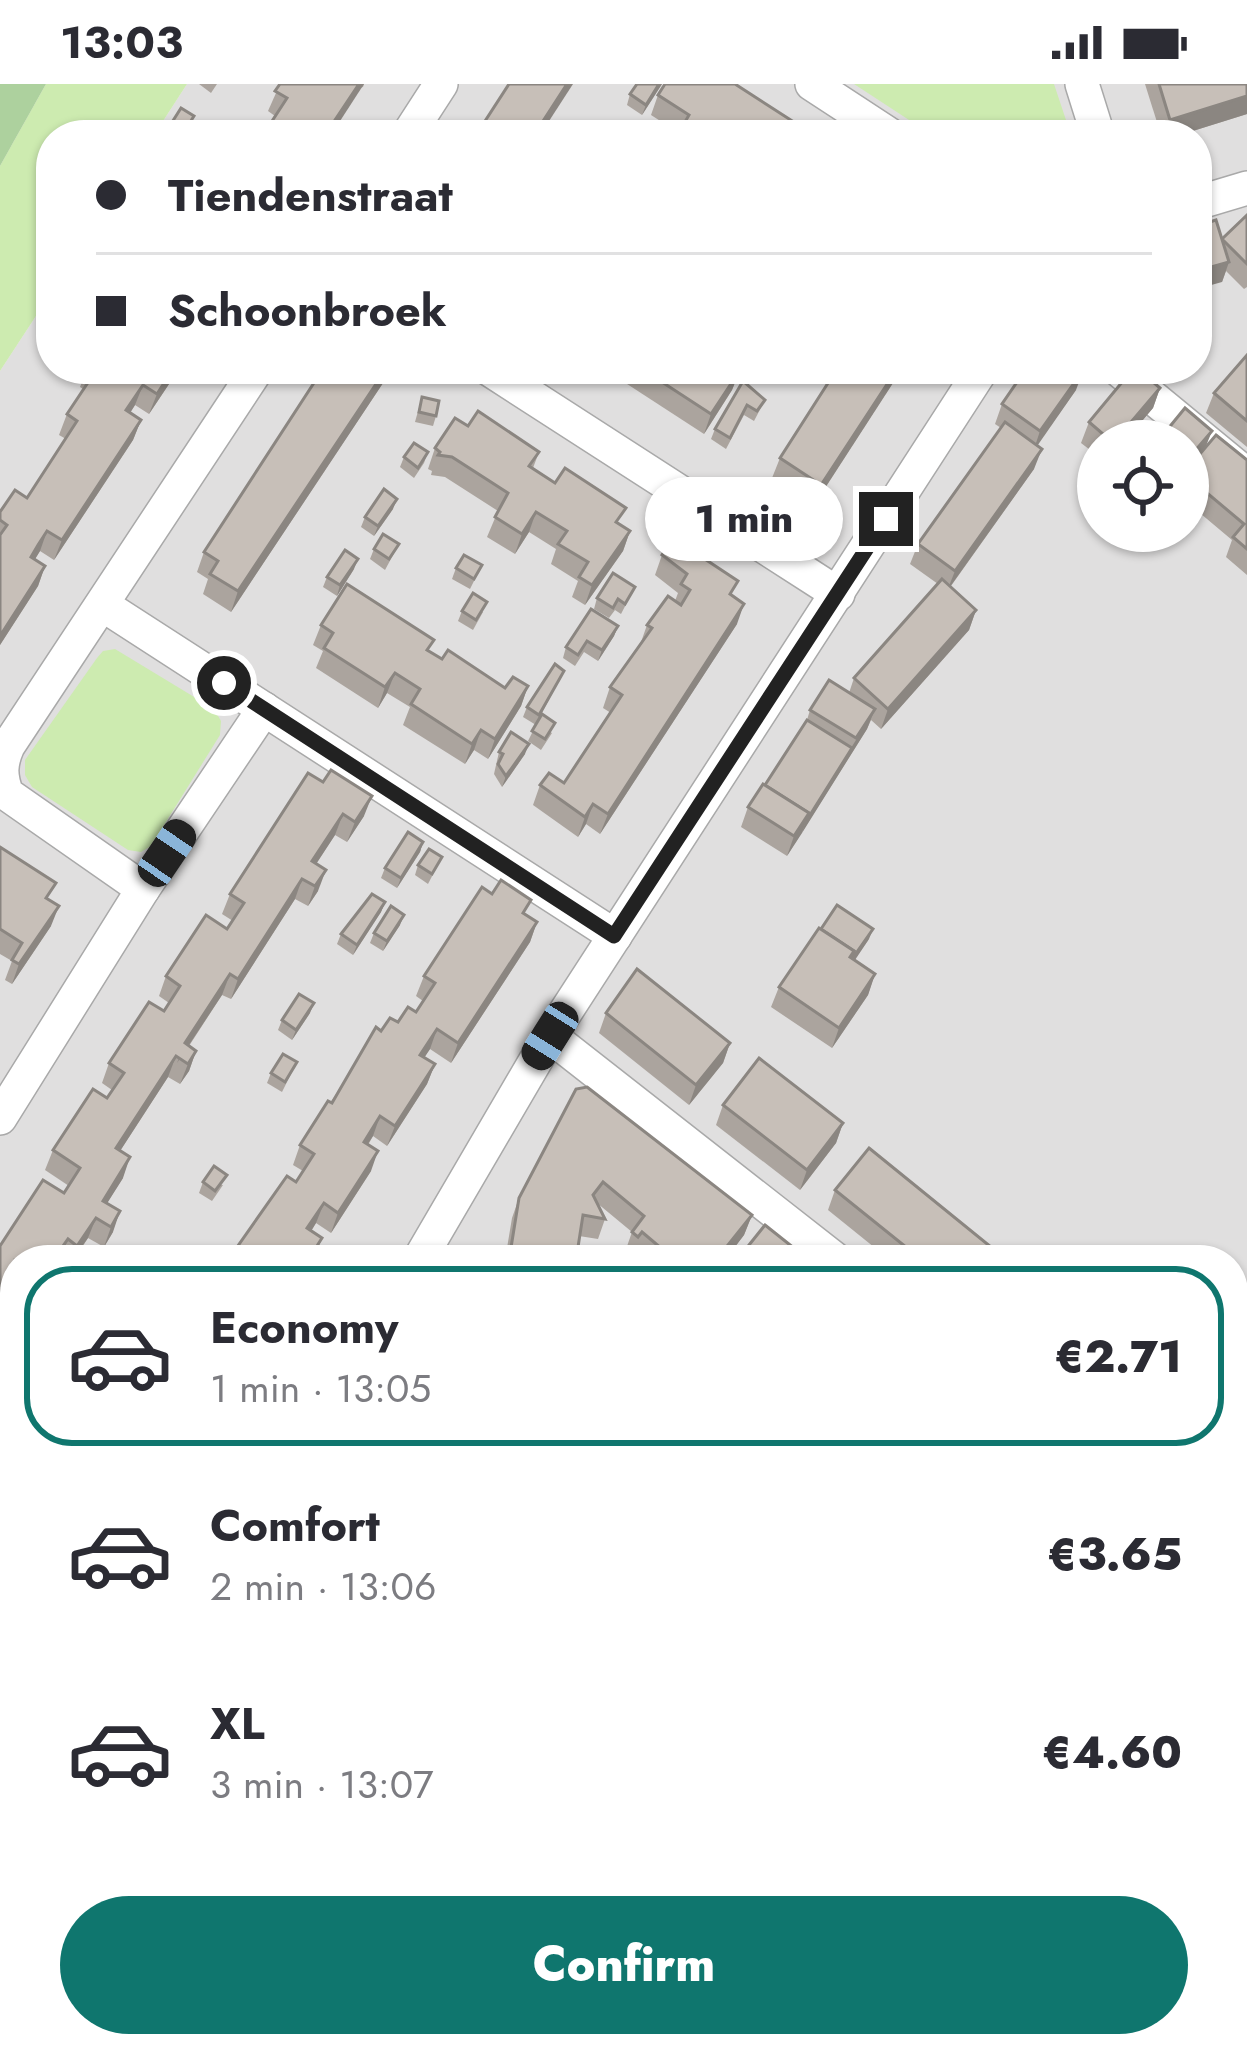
<!DOCTYPE html>
<html lang="en">
<head>
<meta charset="utf-8">
<style>
	:root { --surface:#fff; --page:#f7f7f7; --text:#2b2b33; --muted:#7c7c81; --line:#e1e1e2; --accent:#0f766e }
	body { margin:0; font-family:Jost,sans-serif; background:var(--page); color:var(--text); height:100vh; display:flex; flex-direction:column; font-size:45px; white-space:nowrap }
	* { box-sizing:border-box; margin:0 }
	p { font-size:39px; color:var(--muted) }
	.icon { flex:none; width:66px; height:66px; fill:none; stroke:currentColor; stroke-width:2; stroke-linecap:round; stroke-linejoin:round }
	.map { position:relative; flex:1; overflow:hidden }
	.details { position:absolute; left:0px; top:1161px; width:1248px; height:813px; display:flex; flex-direction:column; background:var(--surface); border-radius:48px 48px 0 0; box-shadow:0 3px 9px #0004 }
	.details>* { flex:none }
	.top-card { position:absolute; left:36px; top:36px; width:1176px; height:264px; border-radius:48px; box-shadow:0 3px 9px #0004; display:grid; align-content:center; height:264px; padding:0 60px; background:var(--surface) }
	.fabs { position:absolute; left:1077px; top:336px; display:grid; gap:24px }
	.fabs a { display:grid; place-items:center; width:132px; height:132px; border-radius:50%; background:var(--surface); box-shadow:0 3px 9px #0004; font-size:60px }
	.end { position:absolute; width:54px; height:54px; margin:-27px; border:15px solid #222; background:#fff; box-shadow:0 0 0 6px #fff }
	.from { border-radius:50% }
	.bubble { position:absolute; height:84px; border-radius:42px; background:var(--surface); box-shadow:0 3px 9px #0004; font-size:39px; font-weight:800; line-height:84px; text-align:center }
	.car { position:absolute; width:36px; height:72px; margin:-36px -18px; border-radius:15px; box-shadow:0 0 9px 3px #0007; background:linear-gradient(#222 24%,#8ab4d8 0 40%,#222 0 76%,#8ab4d8 0 86%,#222 0) }
	.top-card b { display:flex; align-items:center; gap:42px; height:114px; font-size:45px }
	.top-card b+b { border-top:3px solid var(--line) }
	.top-card i { width:30px; height:30px; background:var(--text) }
	ul { padding:21px 0 0; list-style:none }
	li { display:flex; align-items:center; gap:36px; height:180px; margin:0 24px 18px; padding:0 36px; border:6px solid transparent; border-radius:48px }
	li div { flex:1 }
	li b { display:block; font-size:45px }
	li em { font-style:normal; font-weight:800 }
	li.active { border-color:var(--accent) }
	li>.icon { width:108px; height:108px; stroke-width:1.5 }
	.cta { display:flex; gap:24px; margin-top:auto; padding:24px 60px }
	.cta a { flex:1; height:138px; border-radius:72px; background:var(--accent); color:#fff; font-size:48px; font-weight:800; line-height:138px; text-align:center }
	.status { display:flex; justify-content:space-between; align-items:center; height:84px; padding:0 60px; background:var(--surface); direction:ltr }
	.status svg { height:33px; fill:currentColor }
	.map>svg:first-child { display:block }
	.residential { fill:#e0dfdf; fill-rule:evenodd }
	.grass { fill:#cdebb0 }
	.forest { fill:#add19e }
	.lines { fill:none; stroke-linecap:round; stroke-linejoin:round }
	.street-casing { stroke:#a9a9a9; stroke-width:36 }
	.street { stroke:#fff; stroke-width:33 }
	.wall { fill:#aba49e }
	.shaded-wall { fill:#8b8681 }
	.building { fill:#c7bfb8; stroke:#8b8681; stroke-width:3 }
	.route { stroke:#222; stroke-width:15 }
</style>
</head>
<body>
<div class="status"><b>13:03</b><svg viewBox="0 0 49 12"><path d="M0 12V9h3v3zM5 12V6h3v6zM10 12V3h3v9zM15 12V0h3v12zM26 1h20v11H26zM47 4h2v5h-2z"/></svg></div>
<div class="map">
<svg width="1247" height="1972" viewBox="0 0 1247 1972">
	<rect width="100%" height="100%" fill="#f2efe9"/>
	<path class="residential" d="M187,0H1247V1972H0V287L51,209V285H1197V51H154ZM1098,357H1188V447H1098ZM15,1176H1233V1959H15Z"/>
	<g class="grass">
		<path d="M46,0H187L154,51H51V209L0,287V82Z"/>
		<path d="M854,0H1054L1071,51H932Z"/>
		<path d="M115,565L214,625L221,637L220,651L151,762L141,768L128,766L32,703L25,691V676L97,574L103,567Z"/>
	</g>
	<path class="forest" d="M0,0H46L0,82Z"/>
	<g class="lines">
		<defs>
			<g id="street">
				<path d="M812,0L890,51"/>
				<path d="M1082,0L1098,51"/>
				<path d="M408,51L441,0"/>
				<path d="M1197,119L1247,104"/>
				<path d="M489,285L838,510"/>
				<path d="M1118,285L1247,391"/>
				<path d="M103,521L615,852"/>
				<path d="M143,805L7,710C0,692 0,680 8,662L257,285"/>
				<path d="M550,952L836,1176"/>
				<path d="M0,1034L143,805L264,625"/>
				<path d="M419,1176L550,952L982,285"/>
				<path d="M0,1325L15,1334"/>
				<path d="M1233,1487L1247,1497"/>
				<path d="M0,1812L15,1822"/>
				<path d="M225,1959L245,1972"/>
				<path d="M988,1959L1004,1972"/>
				<path d="M333,1972L335,1959"/>
			</g>
		</defs>
		<use href="#street" class="street-casing"/>
		<use href="#street" class="street"/>
	</g>
	<g class="wall">
		<path d="M199,0H217L211,9Z"/>
		<path d="M280,0H364L363,3L275,32L268,27Z"/>
		<path d="M662,0L642,31L627,21L630,10Z"/>
		<path d="M1145,0H1247V30L1180,51H1161Z"/>
		<path d="M658,11L814,51H678L679,49L651,31Z"/>
		<path d="M1247,131V203L1244,205L1226,187L1222,198V155Z"/>
		<path d="M1247,271V363L1206,329L1214,309Z"/>
		<path d="M87,285H179L149,330L135,321L130,329L141,336L133,356L54,476L40,467L35,475L45,482L38,502L0,561V428L27,414L66,355L59,351L67,330L83,305L80,303Z"/>
		<path d="M604,285H738L740,286L732,306L704,350Z"/>
		<path d="M902,285L814,421L772,394L780,374Z"/>
		<path d="M387,293L231,528L203,510L208,495L197,488L204,468Z"/>
		<path d="M743,297L765,316L754,337L744,331L726,365L711,355L715,345Z"/>
		<path d="M1160,304L1153,324L1125,357H1098V372L1081,359L1089,338Z"/>
		<path d="M1076,306L1037,361L1034,385L951,502L976,526L969,546L881,645L871,636L867,645L787,772L741,743L748,723L765,701L807,636L810,626L849,609L854,594L938,500L910,480L918,460L1001,344L995,340L1002,320Z"/>
		<path d="M422,313L436,332L433,342L415,338Z"/>
		<path d="M468,342L539,368L533,384L630,447L623,467L585,521L572,513L578,497L551,480L556,465L529,448L515,470L487,453L498,427L445,393L431,391L432,387L428,385L435,364Z"/>
		<path d="M1188,357L1247,376V491L1226,473L1232,456L1188,419Z"/>
		<path d="M428,368L424,379L414,394L400,383L404,373Z"/>
		<path d="M393,425L374,452L361,443L365,433Z"/>
		<path d="M399,460L385,486L370,475L374,465Z"/>
		<path d="M662,471L733,512L737,540L600,750L586,740L578,753L533,721L540,701L564,699L611,629L603,624L610,603L640,561L647,541L675,517L678,509L655,491Z"/>
		<path d="M482,481L470,505L452,495L456,484Z"/>
		<path d="M354,485L337,512L323,503L327,493Z"/>
		<path d="M635,503L621,530L615,526L609,534L594,525L597,514Z"/>
		<path d="M462,527L483,528L473,546L458,537Z"/>
		<path d="M321,541L430,568L442,575L505,604L528,602L521,622L488,675L474,666L465,680L403,641L410,623L387,609L378,624L316,584L323,567L313,561Z"/>
		<path d="M618,542L614,552L598,577L584,568L575,582L563,574L566,563Z"/>
		<path d="M564,587L536,640L552,649L541,666L528,657L536,641L523,633L527,623Z"/>
		<path d="M499,668L525,670L502,703L494,690Z"/>
		<path d="M308,689L364,732L347,758L335,751L316,780L318,807L308,822L295,815L231,915L222,911L189,962L196,967L189,987L180,1000L168,993L120,1067L123,1094L107,1119L113,1148L104,1163L88,1154L74,1176H15V1251L9,1268L0,1281V1162L64,1109L69,1102L45,1086L53,1066L107,1014L112,1006L102,999L109,979L164,927L169,919L159,912L166,892L227,845L233,837L222,830L230,810Z"/>
		<path d="M423,758L420,768L397,804L381,794L385,784Z"/>
		<path d="M0,763L49,816L51,842L12,900L5,896L12,877L0,870Z"/>
		<path d="M442,773L428,800L415,791L418,781Z"/>
		<path d="M385,818L381,828L353,871L337,860L341,850Z"/>
		<path d="M526,831L537,838L530,858L451,979L430,965L424,973L435,980L427,1000L387,1062L373,1052L368,1061L371,1087L331,1149L316,1139L311,1147L296,1098L303,1087L293,1081L300,1061L381,947L416,928L423,917L416,912L424,892Z"/>
		<path d="M400,841L383,867L370,859L374,849Z"/>
		<path d="M869,855L854,876L875,890L868,911L832,964L771,923L779,903Z"/>
		<path d="M310,929L292,956L278,946L282,936Z"/>
		<path d="M606,929L730,959L723,979L689,1021L599,949Z"/>
		<path d="M297,978L282,1008L267,999L271,989Z"/>
		<path d="M576,1005L752,1131L744,1151L725,1176H644L635,1168L631,1173L625,1168L632,1148L597,1119L605,1135L598,1155L579,1152L576,1176H505L512,1134L519,1114Z"/>
		<path d="M723,1021L843,1039L836,1059L800,1106L716,1041Z"/>
		<path d="M203,1098L223,1101L212,1117L199,1109Z"/>
		<path d="M835,1106L1007,1176H890L828,1126Z"/>
		<path d="M1247,1307V1382L1233,1401V1312L1239,1317Z"/>
		<path d="M0,1375L15,1385V1483L0,1474Z"/>
		<path d="M1233,1506L1247,1517V1665L1245,1667L1233,1658Z"/>
		<path d="M0,1530L15,1556L7,1568L0,1563Z"/>
		<path d="M15,1582V1600L9,1596Z"/>
		<path d="M0,1639L15,1648V1746L0,1736Z"/>
		<path d="M0,1861L15,1871V1958L13,1957L4,1970L0,1967Z"/>
		<path d="M16,1959H94L87,1972H35Z"/>
		<path d="M415,1959H484L483,1972H413Z"/>
		<path d="M798,1959H968L984,1972H810L811,1969Z"/>
		<path d="M1041,1959H1163L1159,1964L1164,1968L1184,1972H1058Z"/>
	</g>
	<g class="shaded-wall">
		<path d="M359,0H364L331,51H325Z"/>
		<path d="M567,0H573L540,51H534Z"/>
		<path d="M659,0H662L642,31L646,21Z"/>
		<path d="M1247,12V30L1180,51H1165L1170,36Z"/>
		<path d="M1229,178L1222,198L1197,205V187Z"/>
		<path d="M173,285H179L149,330L157,310Z"/>
		<path d="M386,285H390L387,293L231,528L238,507Z"/>
		<path d="M897,285H902L814,421L821,401Z"/>
		<path d="M1084,285L1076,306L1033,368L1040,347Z"/>
		<path d="M740,286L732,306L704,350L711,330Z"/>
		<path d="M143,301L135,321L119,346L126,326Z"/>
		<path d="M1160,304L1153,324L1125,357H1115Z"/>
		<path d="M141,336L133,356L54,476L62,456Z"/>
		<path d="M1212,347L1204,367L1188,387V375Z"/>
		<path d="M1042,365L1034,385L947,507L955,487Z"/>
		<path d="M397,415L393,425L374,452L378,442Z"/>
		<path d="M536,428L529,448L515,470L522,450Z"/>
		<path d="M47,447L40,467L24,493L31,473Z"/>
		<path d="M630,447L623,467L585,521L592,501Z"/>
		<path d="M358,475L354,485L337,512L340,501Z"/>
		<path d="M45,482L38,502L0,561V552Z"/>
		<path d="M744,520L737,540L600,750L608,730Z"/>
		<path d="M976,526L969,546L881,645L888,625Z"/>
		<path d="M618,542L614,552L598,577L602,566Z"/>
		<path d="M395,589L387,609L378,624L385,603Z"/>
		<path d="M528,602L521,622L488,675L495,655Z"/>
		<path d="M875,625L867,645L802,749L805,739Z"/>
		<path d="M481,646L474,666L465,680L472,660Z"/>
		<path d="M529,660L525,670L502,703L506,692Z"/>
		<path d="M372,712L364,732L347,758L355,738Z"/>
		<path d="M593,720L586,740L578,753L585,733Z"/>
		<path d="M809,729L802,749L787,772L794,752Z"/>
		<path d="M343,730L335,751L305,797L312,777Z"/>
		<path d="M423,758L420,768L397,804L401,794Z"/>
		<path d="M326,786L318,807L308,822L315,802Z"/>
		<path d="M302,795L295,815L231,915L238,895Z"/>
		<path d="M385,818L381,828L353,871L357,861Z"/>
		<path d="M59,822L51,842L12,900L19,880Z"/>
		<path d="M404,831L400,841L383,867L387,857Z"/>
		<path d="M537,838L530,858L451,979L458,959Z"/>
		<path d="M873,845L869,855L843,894L850,873Z"/>
		<path d="M230,890L222,911L177,979L185,959Z"/>
		<path d="M875,890L868,911L832,964L839,944Z"/>
		<path d="M314,919L310,929L292,956L296,946Z"/>
		<path d="M437,945L430,965L413,991L420,971Z"/>
		<path d="M730,959L723,979L689,1021L696,1001Z"/>
		<path d="M196,967L189,987L180,1000L188,980Z"/>
		<path d="M176,972L168,993L109,1084L116,1064Z"/>
		<path d="M435,980L427,1000L387,1062L395,1042Z"/>
		<path d="M380,1032L373,1052L356,1078L364,1058Z"/>
		<path d="M843,1039L836,1059L800,1106L807,1086Z"/>
		<path d="M378,1067L371,1087L331,1149L338,1129Z"/>
		<path d="M130,1073L123,1094L96,1137L103,1117Z"/>
		<path d="M324,1119L316,1139L300,1165L307,1144Z"/>
		<path d="M120,1127L113,1148L104,1163L111,1143Z"/>
		<path d="M752,1131L744,1151L725,1176H716Z"/>
		<path d="M96,1134L88,1154L72,1176L77,1162Z"/>
		<path d="M322,1154L313,1176H308Z"/>
		<path d="M68,1155L60,1175L53,1176Z"/>
		<path d="M15,1249L9,1268L0,1281L6,1262Z"/>
		<path d="M1247,1372V1382L1233,1401L1241,1380Z"/>
		<path d="M15,1945L13,1957L4,1970L11,1950Z"/>
		<path d="M90,1959H94L87,1972H82Z"/>
	</g>
	<g class="building">
		<path d="M280,0H359L325,51H263L287,14L275,7Z"/>
		<path d="M509,0H567L534,51H476Z"/>
		<path d="M637,0H659L646,21L630,10Z"/>
		<path d="M665,0H735L814,51H691L681,45L689,31L658,11Z"/>
		<path d="M1159,0H1247V12L1170,36Z"/>
		<path d="M181,24L194,32L182,51H164Z"/>
		<path d="M613,44L625,51H608Z"/>
		<path d="M1247,131V180L1222,155Z"/>
		<path d="M1216,136L1229,178L1197,187V142Z"/>
		<path d="M1247,271V337L1214,309Z"/>
		<path d="M90,285H173L157,310L143,301L126,326L141,336L62,456L47,447L38,461L31,473L45,482L0,552V451L7,441L0,436V428L15,406L27,414L77,337L67,330L95,288Z"/>
		<path d="M323,285H386L238,507L210,490L218,477L204,468Z"/>
		<path d="M642,285H738L740,286L711,330Z"/>
		<path d="M837,285H897L821,401L780,374Z"/>
		<path d="M1026,285H1084L1040,347L1002,320Z"/>
		<path d="M1133,285H1138L1160,304L1115,357H1111L1089,338Z"/>
		<path d="M743,297L765,316L757,327L747,321L730,354L715,345Z"/>
		<path d="M422,313L439,317L436,332L419,328Z"/>
		<path d="M1185,324L1212,347L1188,375V357H1158Z"/>
		<path d="M478,327L539,368L529,382L555,399L565,384L626,424L616,438L630,447L592,501L579,493L588,478L558,460L567,447L536,428L522,450L495,433L508,409L452,373L438,371L440,368L435,364L455,334L468,342Z"/>
		<path d="M1005,338L1042,365L955,487L918,460Z"/>
		<path d="M1216,351L1247,376V465L1233,453L1244,440L1188,393V384Z"/>
		<path d="M414,359L428,368L418,384L404,373Z"/>
		<path d="M384,405L397,415L378,442L365,433Z"/>
		<path d="M383,450L399,460L389,475L374,465Z"/>
		<path d="M673,454L738,497L730,510L744,520L608,730L593,720L585,733L540,701L549,689L564,699L622,611L610,603L652,544L647,541L668,512L681,521L690,506L681,500L687,490L662,471Z"/>
		<path d="M345,466L358,475L340,501L327,493Z"/>
		<path d="M464,471L482,481L474,495L456,484Z"/>
		<path d="M613,489L635,503L625,520L618,515L613,524L597,514Z"/>
		<path d="M942,495L976,526L888,625L854,594Z"/>
		<path d="M347,500L434,556L427,566L442,575L448,566L505,604L513,593L528,602L495,655L481,646L472,660L411,620L420,605L395,589L385,603L324,564L333,549L321,541Z"/>
		<path d="M473,509L487,518L476,536L462,527Z"/>
		<path d="M591,525L618,542L602,566L587,557L578,571L566,563Z"/>
		<path d="M555,580L564,587L539,631L527,623Z"/>
		<path d="M829,596L875,625L856,654L810,626Z"/>
		<path d="M542,630L555,639L545,655L532,647Z"/>
		<path d="M807,636L852,664L805,739L809,729L765,701Z"/>
		<path d="M511,648L529,660L506,692L498,680L503,670L499,668Z"/>
		<path d="M331,686L372,712L355,738L343,730L312,777L326,786L315,802L302,795L238,895L230,890L185,959L196,967L188,980L176,972L116,1064L130,1073L103,1117L120,1127L111,1143L96,1134L77,1162L68,1155L53,1176H15V1235L10,1244L15,1249L6,1262L0,1259V1162L43,1096L64,1109L80,1084L53,1066L93,1005L107,1014L124,989L109,979L149,918L164,927L180,902L166,892L206,831L227,845L244,819L230,810L308,689L323,698Z"/>
		<path d="M763,700L809,729L794,752L748,723Z"/>
		<path d="M408,748L423,758L401,794L385,784Z"/>
		<path d="M0,763L56,799L46,814L59,822L19,880L12,876L22,859L0,845Z"/>
		<path d="M429,765L442,773L432,790L418,781Z"/>
		<path d="M501,796L531,816L523,829L537,838L458,959L437,945L420,971L435,980L395,1042L380,1032L364,1058L378,1067L338,1129L324,1119L307,1144L322,1154L308,1176H228L287,1092L296,1098L314,1070L300,1061L328,1017L332,1019L376,943L381,947L390,934L398,938L408,923L416,928L435,899L424,892L482,803L492,810Z"/>
		<path d="M372,810L385,818L357,861L341,850Z"/>
		<path d="M837,821L873,845L852,875L854,867L821,845Z"/>
		<path d="M391,822L404,831L387,857L374,849Z"/>
		<path d="M819,844L854,867L850,873L875,890L839,944L779,903Z"/>
		<path d="M637,885L730,959L696,1001L606,929Z"/>
		<path d="M299,910L314,919L296,946L282,936Z"/>
		<path d="M283,970L297,978L285,998L271,989Z"/>
		<path d="M759,974L843,1039L807,1086L723,1021Z"/>
		<path d="M587,1003L752,1131L716,1176H675L642,1148L638,1153L632,1148L644,1132L603,1098L593,1111L605,1135L583,1131L576,1176H509L519,1114L576,1005Z"/>
		<path d="M869,1064L1007,1176H922L835,1106Z"/>
		<path d="M214,1082L227,1091L215,1107L203,1098Z"/>
		<path d="M765,1141L809,1176H737Z"/>
		<path d="M163,1168L175,1176H157Z"/>
		<path d="M1247,1307V1372L1241,1380L1233,1375V1312L1239,1317Z"/>
		<path d="M0,1375L15,1385V1459L0,1449Z"/>
		<path d="M1233,1506L1247,1517V1643L1233,1632L1240,1624L1233,1619Z"/>
		<path d="M0,1530L15,1539V1551L11,1557L0,1550Z"/>
		<path d="M0,1639L15,1648V1721L0,1711Z"/>
		<path d="M1233,1792L1240,1798L1233,1810Z"/>
		<path d="M0,1861L15,1871V1945L11,1950L0,1942V1935L5,1927L0,1923Z"/>
		<path d="M53,1959H90L82,1972H72Z"/>
		<path d="M100,1959L116,1970L115,1972H92Z"/>
		<path d="M420,1959H484L483,1972H419Z"/>
		<path d="M819,1959H968L984,1972H914L902,1962L894,1972H835Z"/>
		<path d="M1074,1959H1154L1164,1968L1170,1960L1184,1972H1091Z"/>
		<path d="M1196,1960L1209,1969L1214,1962L1226,1972H1187Z"/>
		<path d="M797,1965L805,1972H792Z"/>
	</g>
	<g class="lines">
		<path class="route" d="M224,599L614,852L886,435"/>
	</g>
</svg>
<div class="fabs">
<a><svg class="icon" aria-label="locate" viewBox="0 0 24 24"><circle cx="12" cy="12" r="6"/><path d="M12 2v4M12 18v4M2 12h4M18 12h4"/></svg></a>
</div>
<i class="end from" style="left:224px;top:599px"></i>
<i class="end" style="left:886px;top:435px"></i>
<div class="bubble" style="left:645px;top:393px;width:198px">1 min</div>
<i class="car" style="left:167px;top:769px;rotate:34deg"></i>
<i class="car" style="left:550px;top:952px;rotate:212deg"></i>
<div class="top-card">
<b><i class="from"></i>Tiendenstraat</b>
<b><i></i>Schoonbroek</b>
</div>
<section class="details">
<ul>
<li class="active"><svg class="icon" aria-label="car" viewBox="0 0 24 24"><path d="M5 17H2v-5l4-1 3-4h7l3 4 3 1v5h-3M9 17h6M6 11h13"/><circle cx="7" cy="17" r="2"/><circle cx="17" cy="17" r="2"/></svg><div><b>Economy</b><p>1 min · 13:05</p></div><em>€2.71</em></li>
<li><svg class="icon" aria-label="car" viewBox="0 0 24 24"><path d="M5 17H2v-5l4-1 3-4h7l3 4 3 1v5h-3M9 17h6M6 11h13"/><circle cx="7" cy="17" r="2"/><circle cx="17" cy="17" r="2"/></svg><div><b>Comfort</b><p>2 min · 13:06</p></div><em>€3.65</em></li>
<li><svg class="icon" aria-label="car" viewBox="0 0 24 24"><path d="M5 17H2v-5l4-1 3-4h7l3 4 3 1v5h-3M9 17h6M6 11h13"/><circle cx="7" cy="17" r="2"/><circle cx="17" cy="17" r="2"/></svg><div><b>XL</b><p>3 min · 13:07</p></div><em>€4.60</em></li>
</ul>
<div class="cta"><a>Confirm</a></div>
</section>
</div>
</body>
</html>
